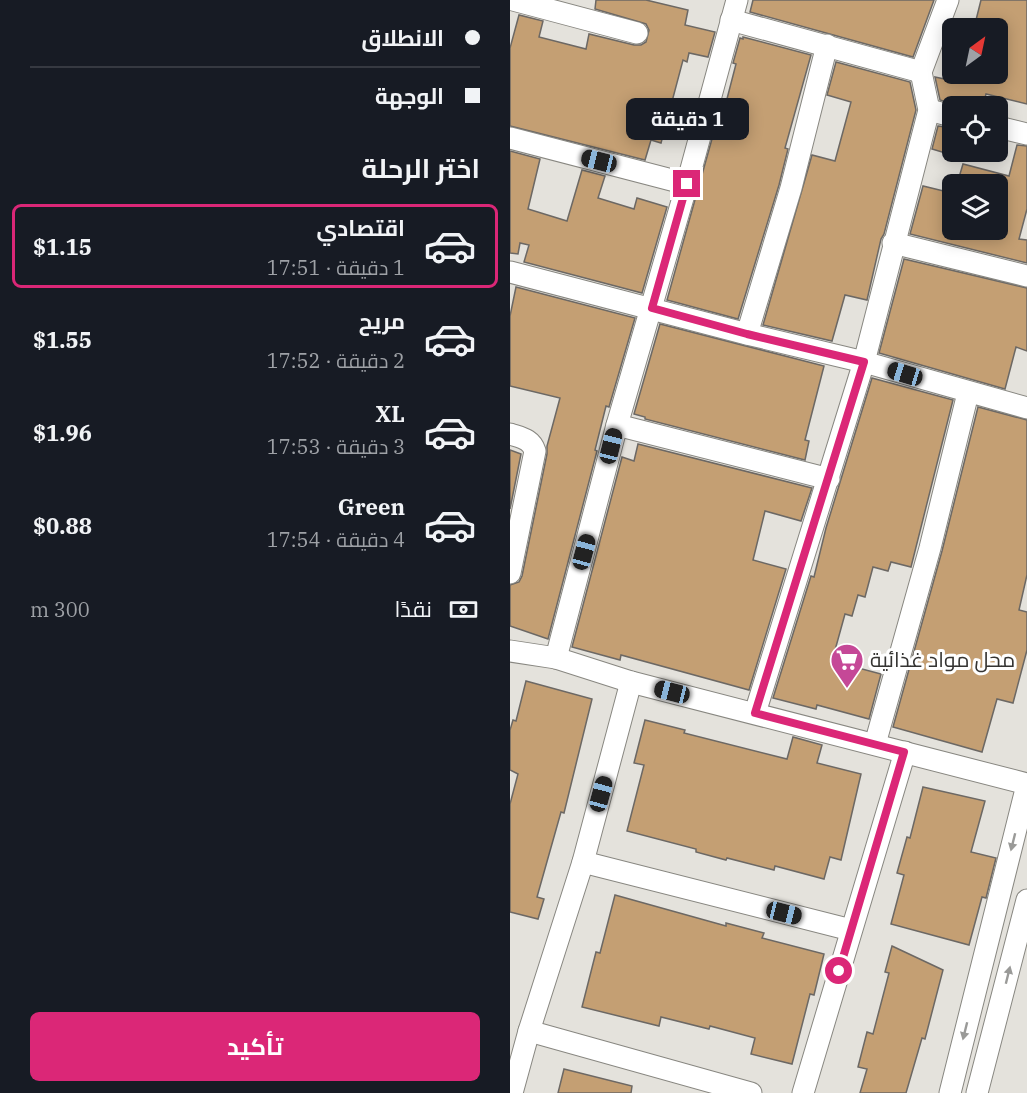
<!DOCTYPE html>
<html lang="ar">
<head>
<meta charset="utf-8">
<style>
	:root { --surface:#171b24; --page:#20242c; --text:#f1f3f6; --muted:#9ea1a6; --line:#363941; --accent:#db2777 }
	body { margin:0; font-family:"IBM Plex Serif",Cairo,serif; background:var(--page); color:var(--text); direction:rtl; height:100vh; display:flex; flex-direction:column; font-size:22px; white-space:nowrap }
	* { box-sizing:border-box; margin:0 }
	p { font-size:20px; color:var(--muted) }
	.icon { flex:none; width:33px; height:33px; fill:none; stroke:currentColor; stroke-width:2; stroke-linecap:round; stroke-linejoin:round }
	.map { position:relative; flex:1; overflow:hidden; direction:ltr }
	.details { display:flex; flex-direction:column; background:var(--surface); width:510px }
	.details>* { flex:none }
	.banner { display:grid; align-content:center; height:132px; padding:0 30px; background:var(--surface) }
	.needle { width:39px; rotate:33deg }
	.buttons { position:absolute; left:432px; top:18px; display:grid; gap:12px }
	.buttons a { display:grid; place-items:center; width:66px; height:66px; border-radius:9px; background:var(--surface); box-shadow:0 3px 15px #0003; font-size:30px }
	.end { position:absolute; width:27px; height:27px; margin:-14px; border:8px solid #db2777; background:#fff; box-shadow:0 0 0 3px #fff }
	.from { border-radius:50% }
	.bubble { position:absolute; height:42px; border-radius:9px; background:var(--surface); box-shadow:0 3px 15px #0003; font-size:20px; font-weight:700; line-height:42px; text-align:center; direction:rtl }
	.car { position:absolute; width:18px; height:36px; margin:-18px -9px; border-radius:8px; box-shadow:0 0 4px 2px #0007; background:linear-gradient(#222 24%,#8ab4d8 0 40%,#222 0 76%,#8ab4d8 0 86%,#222 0) }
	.banner b { display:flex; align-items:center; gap:21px; height:57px; font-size:22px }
	.banner b+b { border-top:2px solid var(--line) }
	.banner i { width:15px; height:15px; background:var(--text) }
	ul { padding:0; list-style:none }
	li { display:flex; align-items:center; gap:18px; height:84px; margin:0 12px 9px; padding:0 18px; border:3px solid transparent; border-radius:9px }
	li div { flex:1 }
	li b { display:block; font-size:22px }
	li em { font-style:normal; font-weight:700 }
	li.on { border-color:var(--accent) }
	li>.icon { width:54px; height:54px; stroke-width:1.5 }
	h2 { padding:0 30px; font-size:27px; line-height:72px }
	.pay { display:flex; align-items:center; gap:15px; height:66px; padding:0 30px; font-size:22px }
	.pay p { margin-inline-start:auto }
	.primary-button { display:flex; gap:12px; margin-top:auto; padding:12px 30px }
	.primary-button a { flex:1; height:69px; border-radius:9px; background:var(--accent); color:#fff; font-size:24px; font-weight:700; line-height:69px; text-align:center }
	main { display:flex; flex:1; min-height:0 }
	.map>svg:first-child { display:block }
	.building { fill:#c49f73; stroke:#6c6864; stroke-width:1.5 }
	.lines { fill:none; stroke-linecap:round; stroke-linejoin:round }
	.minor-casing { stroke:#888781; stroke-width:23 }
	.minor { stroke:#fff; stroke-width:21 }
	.oneway { fill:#9a9a98 }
	.route { stroke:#db2777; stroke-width:8 }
	.labels { text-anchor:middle; stroke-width:6; stroke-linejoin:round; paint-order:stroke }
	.poi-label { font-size:21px; fill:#353432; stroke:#fff; text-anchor:start }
</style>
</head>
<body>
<main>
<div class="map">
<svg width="517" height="1093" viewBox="0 0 517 1093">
	<rect width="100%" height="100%" fill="#e4e2dc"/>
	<g class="building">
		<path d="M86,0H136L178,10L175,25L205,32L198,57L179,53L177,62L173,60L151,143L141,140L135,160L0,126V48L9,15L33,21L29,37L76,49L79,34L124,45H131L136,42L139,30L136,24L85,9Z"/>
		<path d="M243,0H424L403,57L240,12Z"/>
		<path d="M471,0H517V104L476,94L473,106H450L430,100L425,77L444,81L446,74H488V28H464Z"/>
		<path d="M233,37L301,55L275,148L278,149L269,185L228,319L157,300L207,121L211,122L226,64L223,63L230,38L233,39Z"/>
		<path d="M326,62L400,82L406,110L374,234L371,239L357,300L335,295L322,341L253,325L302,155L325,161L341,102L317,95Z"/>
		<path d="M428,126L442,128V155L422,149Z"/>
		<path d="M507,145L517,146V209L509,239L517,240V263L400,234L413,186L442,193V230H460L488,236V184H447L453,164L499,176Z"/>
		<path d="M0,151L30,159L18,209L57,221L72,170L95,176L88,198L124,209L127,198L157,207L132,293L14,262L19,245L10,243L8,254L0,253Z"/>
		<path d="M394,259L517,288V351L506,347L495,389L369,353Z"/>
		<path d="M6,287L125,318L99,407L96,406L85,450L87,451L38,639L0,626V585L9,582L12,576L37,454V446L50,398L0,386V316Z"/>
		<path d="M150,324L314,366L295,440L299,441L295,460L135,419V417L124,414Z"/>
		<path d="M362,378L443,400L401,567L381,562L378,571L363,567L355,597L348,595L342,616L335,614L322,661L371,674L359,719L307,705L306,709L263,698L301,576L304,577L316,528Z"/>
		<path d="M468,407L517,420V575L509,610L517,612V650L503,703L487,699L472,752L383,727L432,551Z"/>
		<path d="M128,444L302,488L291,521L255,511L243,560L276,569L239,690L111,655L110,660L62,647L112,457L124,461Z"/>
		<path d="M0,450L11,454L0,509Z"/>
		<path d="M16,681L82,699L54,813L51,812L27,897L34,899L28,919L0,912V804L8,774L0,770V730L3,720L6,721Z"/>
		<path d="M135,720L175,730L174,733L277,759L283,737L312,745L307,763L351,774L331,860L320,857L314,879L265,866L264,870L217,858L216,860L186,852V849L117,831L134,765L124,763Z"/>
		<path d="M413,787L475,801L461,852L486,858L476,898L472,897L459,945L381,924L394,875L387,873L397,837L400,838Z"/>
		<path d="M105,895L216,926V923L254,933L252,938L314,954L304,995L300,994L282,1064L241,1054L245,1038L200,1026L199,1029L151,1017L149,1026L72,1007L86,952L90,953Z"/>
		<path d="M382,946L433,970L415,1039L412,1038L396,1093H350L357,1069L348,1067L357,1032L363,1034L379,973L375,972Z"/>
		<path d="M54,1069L122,1086L121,1093H48Z"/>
	</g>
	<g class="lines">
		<defs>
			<g id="minor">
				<path d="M3,0L127,33"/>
				<path d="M221,20L411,72"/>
				<path d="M419,110L442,116"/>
				<path d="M488,127L517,134"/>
				<path d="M0,138L177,184"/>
				<path d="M383,243L517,276"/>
				<path d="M0,272L237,334L354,362L517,408"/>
				<path d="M237,334L281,188L317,45"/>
				<path d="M107,425L319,479"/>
				<path d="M0,434C12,438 21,439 25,451L0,573"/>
				<path d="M0,651L46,658L121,682L517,784"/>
				<path d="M46,658L107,425L177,184L227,0"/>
				<path d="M245,713L354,362L419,110L411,72L438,0"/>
				<path d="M365,744L420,548L458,393"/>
				<path d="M73,862L341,930"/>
				<path d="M19,1031L241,1093"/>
				<path d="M2,1093L19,1031L73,862L121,682"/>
				<path d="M293,1093L395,752"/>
				<path d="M440,1093L517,785"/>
				<path d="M467,1093L517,900"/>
			</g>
		</defs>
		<use href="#minor" class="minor-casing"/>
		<use href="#minor" class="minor"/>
	</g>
	<defs><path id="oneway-solid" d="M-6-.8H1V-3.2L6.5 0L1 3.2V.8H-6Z" transform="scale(1.5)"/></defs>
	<g class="oneway">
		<use href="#oneway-solid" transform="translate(503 842) rotate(104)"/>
		<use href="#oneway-solid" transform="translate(498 975) rotate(-76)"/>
		<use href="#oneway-solid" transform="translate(455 1031) rotate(104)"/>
	</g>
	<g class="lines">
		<path class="route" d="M177,184L142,308L237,334L354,362L245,713L394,752L329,971"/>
	</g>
	<defs>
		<symbol id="supermarket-pin" viewBox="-11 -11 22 30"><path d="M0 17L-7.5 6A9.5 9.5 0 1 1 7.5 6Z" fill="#c54897" stroke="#fff"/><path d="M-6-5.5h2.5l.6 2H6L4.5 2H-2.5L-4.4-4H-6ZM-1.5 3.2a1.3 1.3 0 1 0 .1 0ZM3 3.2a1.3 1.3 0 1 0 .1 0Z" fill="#fff"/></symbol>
	</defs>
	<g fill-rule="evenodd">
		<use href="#supermarket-pin" x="318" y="641" width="38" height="52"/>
	</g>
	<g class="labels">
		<g class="poi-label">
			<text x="360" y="667">محل مواد غذائية</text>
		</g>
	</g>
</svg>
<div class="buttons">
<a><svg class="needle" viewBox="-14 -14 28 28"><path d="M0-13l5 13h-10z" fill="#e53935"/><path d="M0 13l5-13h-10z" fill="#9ea1a6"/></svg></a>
<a><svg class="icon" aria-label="locate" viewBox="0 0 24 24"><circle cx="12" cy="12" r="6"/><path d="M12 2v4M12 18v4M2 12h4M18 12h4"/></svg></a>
<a><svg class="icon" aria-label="layers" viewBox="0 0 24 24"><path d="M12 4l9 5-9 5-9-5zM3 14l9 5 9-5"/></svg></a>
</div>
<i class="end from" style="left:329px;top:971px"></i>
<i class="end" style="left:177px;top:184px"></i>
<div class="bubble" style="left:116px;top:98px;width:123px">1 دقيقة</div>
<i class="car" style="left:89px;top:161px;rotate:284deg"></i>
<i class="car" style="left:395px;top:374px;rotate:287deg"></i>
<i class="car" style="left:101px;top:446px;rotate:14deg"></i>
<i class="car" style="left:74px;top:552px;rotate:15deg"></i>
<i class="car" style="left:162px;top:692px;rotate:284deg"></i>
<i class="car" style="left:91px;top:794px;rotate:15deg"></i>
<i class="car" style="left:274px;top:913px;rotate:104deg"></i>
</div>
<section class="details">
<div class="banner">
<b><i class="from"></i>الانطلاق</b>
<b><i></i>الوجهة</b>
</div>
<h2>اختر الرحلة</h2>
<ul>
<li class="on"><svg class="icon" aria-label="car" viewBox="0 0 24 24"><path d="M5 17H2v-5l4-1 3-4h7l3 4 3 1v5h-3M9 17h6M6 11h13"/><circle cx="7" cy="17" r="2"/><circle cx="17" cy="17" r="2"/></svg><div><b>اقتصادي</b><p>1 دقيقة · 17:51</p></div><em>$1.15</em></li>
<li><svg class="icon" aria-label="car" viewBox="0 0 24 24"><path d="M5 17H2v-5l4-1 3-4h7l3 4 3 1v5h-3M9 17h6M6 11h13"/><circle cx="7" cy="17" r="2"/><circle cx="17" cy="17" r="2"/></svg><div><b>مريح</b><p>2 دقيقة · 17:52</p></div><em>$1.55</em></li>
<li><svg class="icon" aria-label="car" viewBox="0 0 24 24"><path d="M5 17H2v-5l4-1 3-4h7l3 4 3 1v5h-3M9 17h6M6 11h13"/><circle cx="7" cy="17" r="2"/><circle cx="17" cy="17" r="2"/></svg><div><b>XL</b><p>3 دقيقة · 17:53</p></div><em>$1.96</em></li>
<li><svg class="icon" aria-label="car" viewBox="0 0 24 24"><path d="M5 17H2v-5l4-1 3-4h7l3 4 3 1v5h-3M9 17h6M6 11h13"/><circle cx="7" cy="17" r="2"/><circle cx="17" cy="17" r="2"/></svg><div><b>Green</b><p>4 دقيقة · 17:54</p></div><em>$0.88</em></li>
</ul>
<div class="pay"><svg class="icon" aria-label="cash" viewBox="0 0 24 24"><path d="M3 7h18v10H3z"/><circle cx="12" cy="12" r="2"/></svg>نقدًا<p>300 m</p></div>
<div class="primary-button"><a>تأكيد</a></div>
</section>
</main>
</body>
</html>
